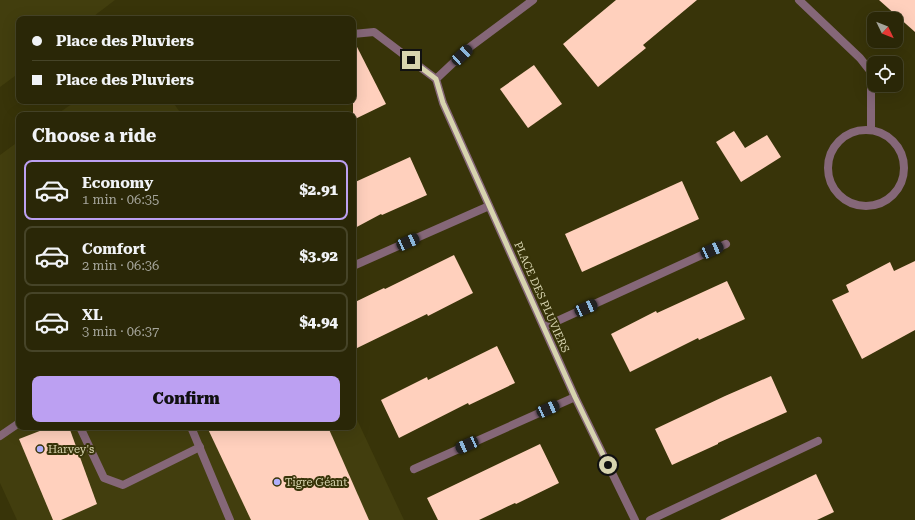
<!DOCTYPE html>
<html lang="en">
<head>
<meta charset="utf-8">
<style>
	:root { --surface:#2a2707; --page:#363315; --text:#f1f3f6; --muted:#a5a59b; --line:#464428; --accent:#bca0f2 }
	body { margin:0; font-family:"Roboto Serif",serif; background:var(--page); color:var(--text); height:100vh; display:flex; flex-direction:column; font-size:15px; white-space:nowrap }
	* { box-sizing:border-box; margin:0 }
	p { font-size:13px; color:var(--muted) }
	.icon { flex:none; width:22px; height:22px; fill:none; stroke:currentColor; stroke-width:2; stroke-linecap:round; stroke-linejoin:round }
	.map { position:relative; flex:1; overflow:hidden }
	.panel { position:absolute; left:16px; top:112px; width:340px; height:318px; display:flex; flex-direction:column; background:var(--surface); border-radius:8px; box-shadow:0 4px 16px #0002,0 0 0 1px var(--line) }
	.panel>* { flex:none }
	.hud { position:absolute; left:16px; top:16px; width:340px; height:88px; border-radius:8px; box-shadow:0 4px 16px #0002,0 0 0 1px var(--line); display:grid; align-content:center; height:88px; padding:0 16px; background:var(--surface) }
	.needle { width:26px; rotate:133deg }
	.controls { position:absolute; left:867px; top:12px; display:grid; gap:8px }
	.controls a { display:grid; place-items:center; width:36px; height:36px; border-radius:8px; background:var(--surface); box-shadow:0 4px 16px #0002,0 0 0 1px var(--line); font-size:20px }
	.end { position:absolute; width:18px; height:18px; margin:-9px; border:5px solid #d7d4af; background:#111; box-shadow:0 0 0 2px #111 }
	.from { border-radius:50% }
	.car { position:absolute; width:12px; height:24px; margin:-12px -6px; border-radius:5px; box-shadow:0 0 3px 1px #0007; background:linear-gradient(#222 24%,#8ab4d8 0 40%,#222 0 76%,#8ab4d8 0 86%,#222 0) }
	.hud b { display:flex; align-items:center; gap:14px; height:38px; font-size:15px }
	.hud b+b { border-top:1px solid var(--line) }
	.hud i { width:10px; height:10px; background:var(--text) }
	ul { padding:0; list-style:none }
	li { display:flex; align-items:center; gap:12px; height:60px; margin:0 8px 6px; padding:0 8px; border:2px solid var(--line); border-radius:8px }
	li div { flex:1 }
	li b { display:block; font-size:15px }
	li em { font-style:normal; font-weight:800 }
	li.on { border-color:var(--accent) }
	li>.icon { width:36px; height:36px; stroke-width:1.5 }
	h2 { padding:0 16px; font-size:18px; line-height:48px }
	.primary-button { display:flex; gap:8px; margin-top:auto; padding:8px 16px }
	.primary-button a { flex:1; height:46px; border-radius:8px; background:var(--accent); color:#111; font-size:16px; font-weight:800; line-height:46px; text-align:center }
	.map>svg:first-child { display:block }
	.built { fill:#423e0e }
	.building { fill:#ffd0bd }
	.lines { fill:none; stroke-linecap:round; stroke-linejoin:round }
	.lane { stroke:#856778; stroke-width:8 }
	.street { stroke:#856778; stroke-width:8 }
	.route { stroke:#d7d4af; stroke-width:5 }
	.poi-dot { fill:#afaefa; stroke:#383409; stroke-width:1.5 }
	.labels { text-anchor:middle; stroke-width:4; stroke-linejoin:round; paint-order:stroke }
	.street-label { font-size:11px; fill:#d7d4af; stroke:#383409 }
	.poi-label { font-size:11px; fill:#d7d4af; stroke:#383409; text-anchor:start }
</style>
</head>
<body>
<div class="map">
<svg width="915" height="520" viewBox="0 0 915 520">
	<rect width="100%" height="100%" fill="#383409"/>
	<g class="built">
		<path d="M0,0H115L90,19H19V73L0,87Z"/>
		<path d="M76,101H172L182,115H56Z"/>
		<path d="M19,141V427H353V411L404,520H17L0,483V155Z"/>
	</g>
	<g class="building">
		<path d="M616,0H697L643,45L646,48L598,87L563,44Z"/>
		<path d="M879,0H915V32Z"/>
		<path d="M353,39L386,104L353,120Z"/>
		<path d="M534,65L562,104L528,128L500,89Z"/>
		<path d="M734,131L745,148L767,135L781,157L741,182L716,142Z"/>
		<path d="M410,157L427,195L382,215L381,214L353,229V183Z"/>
		<path d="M682,181L699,219L582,272L565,234Z"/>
		<path d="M454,255L473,293L428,316L427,314L353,350V303L384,288L385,289Z"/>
		<path d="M915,261V330L862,359L832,300L849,292L846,285L890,262L894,271Z"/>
		<path d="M727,281L745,319L699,340L698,338L630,372L611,334L656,311L657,313Z"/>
		<path d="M497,346L515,383L469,405L468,403L399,438L381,400L427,377L428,380Z"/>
		<path d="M771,376L787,412L718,443V444L672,465L655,429L725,396Z"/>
		<path d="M50,427H69L97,504L61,520H53L19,439Z"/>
		<path d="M207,427H328L369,520H251Z"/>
		<path d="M540,444L559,483L516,504L515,503L479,520H438L427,498Z"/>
		<path d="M816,474L834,512L817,520H720Z"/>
	</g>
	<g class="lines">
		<g class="lane">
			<path d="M353,34L374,32L436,79"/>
			<path d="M353,266L489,206"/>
			<path d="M544,327L726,244"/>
			<path d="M80,427L104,478L123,485L200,447"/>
			<path d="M191,427L230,520"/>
			<path d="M0,436L19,423"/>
			<path d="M414,469L575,397"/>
			<path d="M650,520L818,441"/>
		</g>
		<g class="street">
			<path d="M533,0L470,47L436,79L443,103L575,397L635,520"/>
			<path d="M799,0L860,58L871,72V129"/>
			<circle cx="866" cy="168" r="38"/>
		</g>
	</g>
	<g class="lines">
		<path class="route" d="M411,60L436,79L443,103L575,397L608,465"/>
	</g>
	<g class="poi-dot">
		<circle cx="40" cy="449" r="4"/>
		<circle cx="277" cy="482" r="4"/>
	</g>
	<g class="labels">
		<g class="street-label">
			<text transform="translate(542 297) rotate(66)" y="4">PLACE DES PLUVIERS</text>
		</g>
		<g class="poi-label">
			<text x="48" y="453">Harvey's</text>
			<text x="285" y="486">Tigre Géant</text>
		</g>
	</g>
</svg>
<div class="controls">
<a><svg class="needle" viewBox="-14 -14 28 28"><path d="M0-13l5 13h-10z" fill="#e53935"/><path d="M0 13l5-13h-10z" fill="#a5a59b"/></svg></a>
<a><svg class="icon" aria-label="locate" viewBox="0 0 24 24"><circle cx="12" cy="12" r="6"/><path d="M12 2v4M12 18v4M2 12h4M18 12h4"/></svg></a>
</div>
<i class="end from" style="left:608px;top:465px"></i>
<i class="end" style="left:411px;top:60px"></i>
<i class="car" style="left:462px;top:55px;rotate:47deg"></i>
<i class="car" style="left:408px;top:242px;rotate:66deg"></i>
<i class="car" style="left:712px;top:250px;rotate:66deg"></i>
<i class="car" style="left:586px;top:308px;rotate:66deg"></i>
<i class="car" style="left:548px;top:409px;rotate:66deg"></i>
<i class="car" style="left:467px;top:445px;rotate:246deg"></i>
<div class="hud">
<b><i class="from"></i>Place des Pluviers</b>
<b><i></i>Place des Pluviers</b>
</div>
<section class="panel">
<h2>Choose a ride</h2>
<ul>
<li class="on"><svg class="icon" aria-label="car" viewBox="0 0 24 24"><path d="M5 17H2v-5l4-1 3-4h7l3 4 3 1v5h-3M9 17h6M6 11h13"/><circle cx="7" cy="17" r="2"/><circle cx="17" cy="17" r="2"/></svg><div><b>Economy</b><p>1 min · 06:35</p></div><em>$2.91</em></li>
<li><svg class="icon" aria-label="car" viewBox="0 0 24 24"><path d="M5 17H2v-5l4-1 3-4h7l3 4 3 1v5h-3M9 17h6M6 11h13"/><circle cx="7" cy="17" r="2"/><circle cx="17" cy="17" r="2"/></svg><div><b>Comfort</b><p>2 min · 06:36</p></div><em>$3.92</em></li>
<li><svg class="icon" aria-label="car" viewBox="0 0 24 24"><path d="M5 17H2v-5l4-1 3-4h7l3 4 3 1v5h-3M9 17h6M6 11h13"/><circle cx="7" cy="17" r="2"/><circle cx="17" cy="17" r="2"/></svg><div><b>XL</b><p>3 min · 06:37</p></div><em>$4.94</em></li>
</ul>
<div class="primary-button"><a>Confirm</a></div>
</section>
</div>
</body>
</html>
